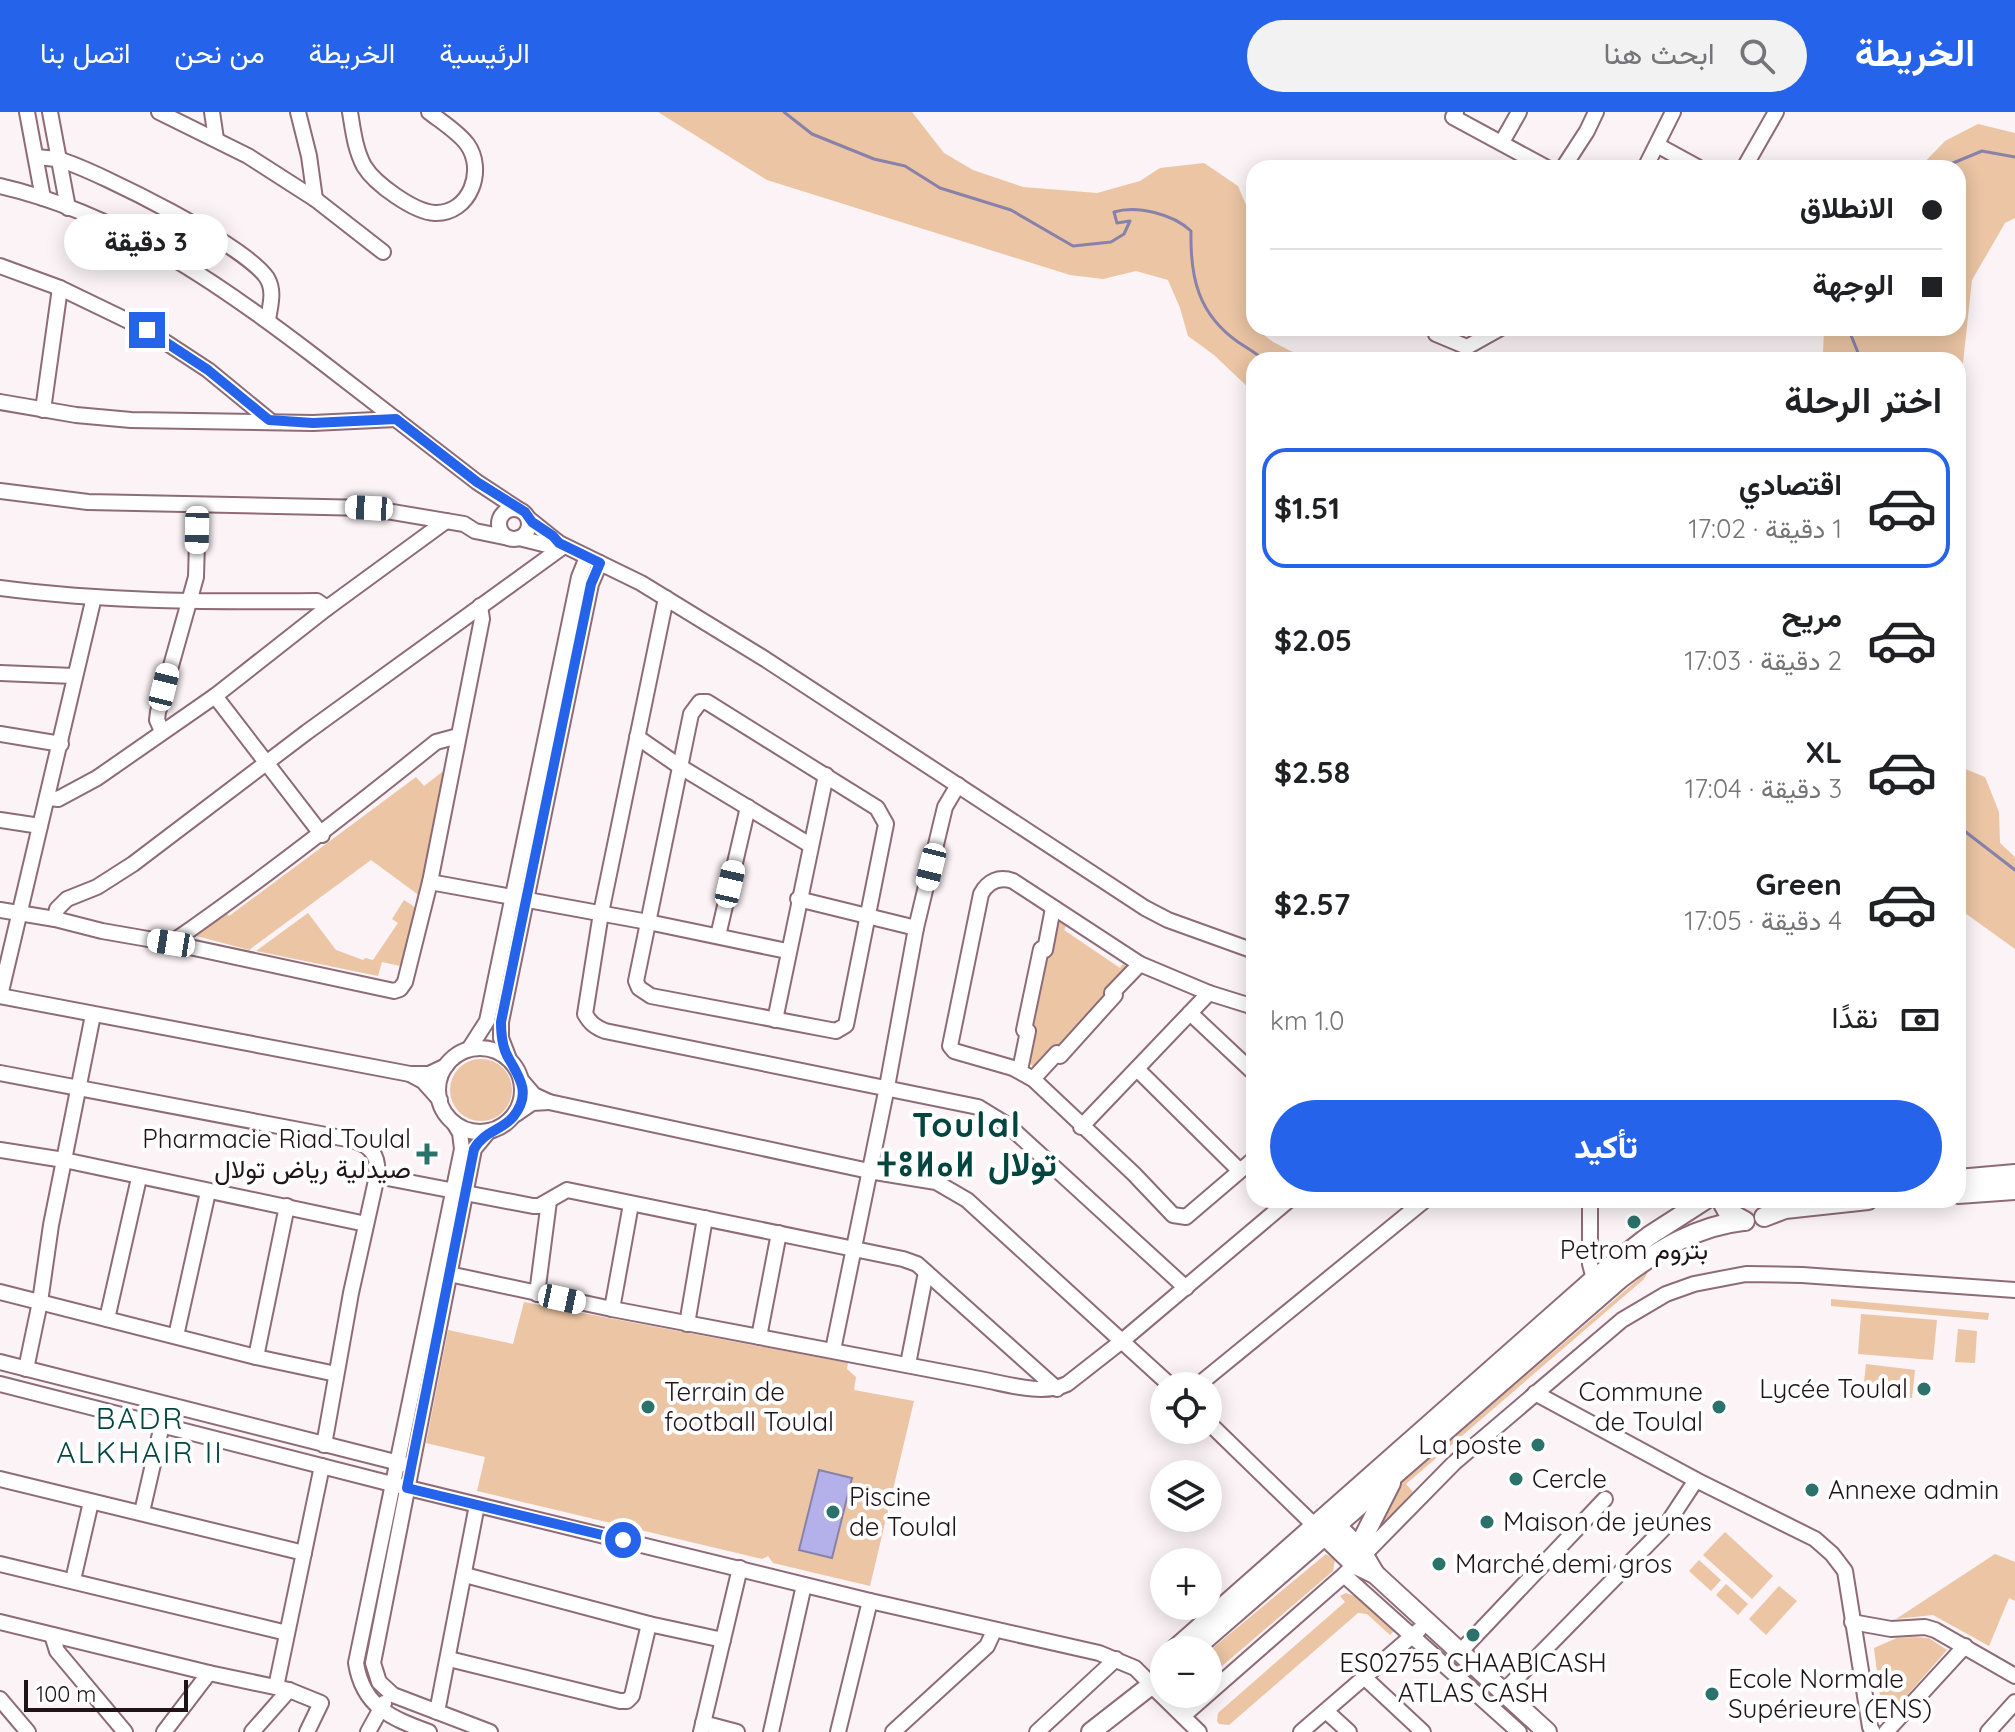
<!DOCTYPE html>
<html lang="ar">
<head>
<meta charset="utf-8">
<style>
	:root { --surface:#fff; --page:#f2f2f2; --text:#202124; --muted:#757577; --line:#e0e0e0; --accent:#2563eb }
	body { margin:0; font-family:Quicksand,Vazirmatn,"Noto Sans Tifinagh",sans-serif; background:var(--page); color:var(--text); direction:rtl; height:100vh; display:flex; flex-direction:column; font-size:30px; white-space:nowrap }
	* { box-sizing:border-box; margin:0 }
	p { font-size:26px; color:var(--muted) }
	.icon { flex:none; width:44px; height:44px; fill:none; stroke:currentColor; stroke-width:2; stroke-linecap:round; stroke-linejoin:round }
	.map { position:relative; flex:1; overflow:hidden; direction:ltr }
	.sheet { position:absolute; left:1246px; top:240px; width:720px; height:856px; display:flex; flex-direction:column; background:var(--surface); border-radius:24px; box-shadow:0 4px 20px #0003; direction:rtl }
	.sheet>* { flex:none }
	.banner { position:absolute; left:1246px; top:48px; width:720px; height:176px; border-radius:24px; box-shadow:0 4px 20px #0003; direction:rtl; display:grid; align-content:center; height:176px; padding:0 24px; background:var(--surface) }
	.fabs { position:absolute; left:1150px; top:1260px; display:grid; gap:16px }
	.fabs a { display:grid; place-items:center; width:72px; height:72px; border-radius:50%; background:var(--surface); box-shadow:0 4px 20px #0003; font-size:40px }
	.scale { position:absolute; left:24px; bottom:20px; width:164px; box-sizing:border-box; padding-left:8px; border:4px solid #211419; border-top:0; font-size:22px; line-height:28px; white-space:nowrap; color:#211419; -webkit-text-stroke:6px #fff; paint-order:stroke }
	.end { position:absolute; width:36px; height:36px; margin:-18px; border:10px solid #2563eb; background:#fff; box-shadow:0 0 0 4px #fff }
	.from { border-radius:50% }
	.bubble { position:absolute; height:56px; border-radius:28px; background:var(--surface); box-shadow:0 4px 20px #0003; font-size:26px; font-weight:800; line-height:56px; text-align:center; direction:rtl }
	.car { position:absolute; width:24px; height:48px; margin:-24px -12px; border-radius:10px; box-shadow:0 0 6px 2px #0007; background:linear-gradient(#fff 24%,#345 0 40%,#fff 0 76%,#345 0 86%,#fff 0) }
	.banner b { display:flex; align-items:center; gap:28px; height:76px; font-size:30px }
	.banner b+b { border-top:2px solid var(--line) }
	.banner i { width:20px; height:20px; background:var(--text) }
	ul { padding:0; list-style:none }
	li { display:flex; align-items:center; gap:24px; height:120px; margin:0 16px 12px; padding:0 8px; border:4px solid transparent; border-radius:24px }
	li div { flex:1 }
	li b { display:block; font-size:30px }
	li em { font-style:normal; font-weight:800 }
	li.on { border-color:var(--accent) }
	li>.icon { width:72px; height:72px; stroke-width:1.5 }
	h2 { padding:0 24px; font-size:36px; line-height:96px }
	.pay { display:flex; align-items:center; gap:20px; height:88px; padding:0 24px; font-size:30px }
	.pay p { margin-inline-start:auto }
	.primary-button { display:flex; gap:16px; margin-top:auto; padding:16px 24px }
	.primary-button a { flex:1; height:92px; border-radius:48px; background:var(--accent); color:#fff; font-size:32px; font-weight:800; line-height:92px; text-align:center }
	header { display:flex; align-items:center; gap:48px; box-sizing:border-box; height:112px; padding:0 40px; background:var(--accent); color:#fff }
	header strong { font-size:38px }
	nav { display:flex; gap:44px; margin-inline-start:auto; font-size:28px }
	.search { width:560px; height:72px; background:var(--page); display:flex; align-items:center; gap:20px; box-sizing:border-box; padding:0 28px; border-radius:44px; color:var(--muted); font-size:30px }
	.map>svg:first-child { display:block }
	.green { fill:#ebc5a4 }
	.water { fill:#b4b1ea; stroke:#8882ab; stroke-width:2 }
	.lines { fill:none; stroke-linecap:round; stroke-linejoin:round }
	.stream { stroke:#8882ab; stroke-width:3 }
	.minor-casing { stroke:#8d6b77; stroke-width:18 }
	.major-casing { stroke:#8d6b77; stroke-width:22 }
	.minor { stroke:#fff; stroke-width:14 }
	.major { stroke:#fff; stroke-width:18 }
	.route { stroke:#2563eb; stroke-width:10 }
	.poi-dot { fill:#2a726a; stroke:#fff; stroke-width:3 }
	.labels { text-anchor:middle; stroke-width:8; stroke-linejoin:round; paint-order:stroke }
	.poi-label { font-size:26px; fill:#211419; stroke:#fff; text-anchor:start }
	.quarter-label { font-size:30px; letter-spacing:2px; fill:#05453f; stroke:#fff }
	.district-label { font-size:34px; font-weight:bold; letter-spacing:2px; fill:#05453f; stroke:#fff }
</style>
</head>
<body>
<header>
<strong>الخريطة</strong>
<div class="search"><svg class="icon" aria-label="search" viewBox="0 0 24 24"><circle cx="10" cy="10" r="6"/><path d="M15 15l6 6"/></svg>ابحث هنا</div>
<nav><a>الرئيسية</a><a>الخريطة</a><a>من نحن</a><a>اتصل بنا</a></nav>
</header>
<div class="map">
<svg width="2015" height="1620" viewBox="0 0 2015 1620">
	<rect width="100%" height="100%" fill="#fbf3f6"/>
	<g class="green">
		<path d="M658,0H912L944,41L973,58L1023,75L1097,81L1140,69L1160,56L1204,51L1238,74L1254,112L1246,175L1248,198L1254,208V216H1259C1265,226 1273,230 1283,235C1318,256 1339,236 1368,248H1254V281L1214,243L1188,224L1180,196L1168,168L1136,159L1103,167L1070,163L767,68Z"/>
		<path d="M1978,12L2015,21V106L2005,111L1972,168L1962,260L1958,273V248H1814L1823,242L1824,216H1958V56H1919L1945,29Z"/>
		<path d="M1958,654L1985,665L1999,700L2000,731L2015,745V837L1958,796Z"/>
		<path d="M446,657L420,784L371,748L249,838L193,823L225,800L229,804L416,665L424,674Z"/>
		<path d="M404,788L416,796L405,855L382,850L378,864L256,839L308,801L336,838L363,848L365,846L373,848L398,811L392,807Z"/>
		<path d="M1055,807L1066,814L1064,818L1120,856L1123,852L1130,856L1110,884L1037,958L1026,948L1028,916Z"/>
		<circle cx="481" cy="978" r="31"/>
		<path d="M1649,1158L1644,1167L1406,1372L1413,1380L1369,1428L1393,1381L1402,1370Z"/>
		<path d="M1831,1187L1989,1201L1988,1208L1831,1194Z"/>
		<path d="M524,1190L848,1251L847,1257L856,1265L854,1278L914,1289L870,1474L773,1451L768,1444L762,1447L477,1379L485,1345L426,1331L448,1218L513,1232Z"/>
		<path d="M1861,1202L1937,1208L1933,1248L1858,1242Z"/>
		<path d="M1958,1217L1977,1219L1975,1251L1955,1250Z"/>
		<path d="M1866,1252L1915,1258L1912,1286L1863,1280Z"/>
		<path d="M1725,1420L1773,1464L1752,1487L1703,1443Z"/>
		<path d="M1326,1442L1335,1448L1333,1459L1208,1566V1540Z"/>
		<path d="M1995,1442L2015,1450V1489L2009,1486L1989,1534L1933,1503L1896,1507Z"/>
		<path d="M1699,1448L1721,1468L1711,1479L1689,1459Z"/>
		<path d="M1726,1472L1748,1492L1738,1503L1716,1483Z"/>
		<path d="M1779,1474L1797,1489L1766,1523L1749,1507Z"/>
		<path d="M1346,1481L1357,1485L1394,1519L1390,1523L1367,1502L1358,1501L1229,1613L1219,1612L1217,1609L1218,1601L1345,1490L1340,1484Z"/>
		<path d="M1915,1525L1929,1526L1947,1538L1887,1606L1883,1607L1874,1536L1897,1526Z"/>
	</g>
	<path class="water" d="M819,1358L852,1366L832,1446L799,1438Z"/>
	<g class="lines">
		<g class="stream">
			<path d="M784,0L812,22L874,47L905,54L940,76L1011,98L1073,134L1111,130L1124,122L1130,109L1117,111L1114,100C1137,93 1173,102 1191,119C1190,165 1198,202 1238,230C1247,236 1256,241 1264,248"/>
			<path d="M1941,56L1982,39L2015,45"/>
			<path d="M1848,216L1859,243L1856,248"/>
			<path d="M1880,216H1886"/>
			<path d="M1958,714L2015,758"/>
		</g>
		<defs>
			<g id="minor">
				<path d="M27,0L43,86"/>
				<path d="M50,0L68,96"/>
				<path d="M159,0L248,44L315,87L383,140"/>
				<path d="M212,0L216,27"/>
				<path d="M298,0L309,44L315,87"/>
				<path d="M350,0C353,18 355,37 364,54C375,72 414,100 435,101C470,102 486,58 467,32C458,20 442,10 429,0"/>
				<path d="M1456,0L1453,5L1547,56"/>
				<path d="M1502,30L1519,0"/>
				<path d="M1657,33L1699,56"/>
				<path d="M36,45C45,46 53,46 61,48C101,61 245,133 267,166C275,179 270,194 268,208"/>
				<path d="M1563,56L1587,19L1596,0"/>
				<path d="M1645,56L1673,0"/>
				<path d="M1744,56L1776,0"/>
				<path d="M0,74C118,101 220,172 314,244C368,286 423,328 477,370L518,397"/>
				<path d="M0,154L60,176L147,218L208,258L269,308"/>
				<path d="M1436,216V222L1467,235L1501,216"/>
				<path d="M0,290L76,303L131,308L313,311L396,307"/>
				<path d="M43,298L60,176"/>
				<path d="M0,379L88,390L369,396L464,412L475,419L509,426"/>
				<circle cx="514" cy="412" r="15"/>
				<path d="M529,407L559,431L641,471L765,547L1145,796L1168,808L1254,839"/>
				<path d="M519,426L551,434L559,431"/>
				<path d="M0,476C105,490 211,490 317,489L327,496"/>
				<path d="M666,486L601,801L585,902C590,911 595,915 605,919L978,995L1009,1014L1186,1176"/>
				<path d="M0,561L74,564"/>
				<path d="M215,584L322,723"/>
				<path d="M700,590H707L877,696L886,712L846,913L836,919L651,884L639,876L636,869L691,602Z"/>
				<path d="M162,619L157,608L158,600L196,465L198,394"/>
				<path d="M0,622L61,632"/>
				<path d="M637,625L679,654L810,733"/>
				<path d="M48,686L58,687L97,666L215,584L327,496L446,409"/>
				<path d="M0,708L40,714"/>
				<path d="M430,770L648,810L787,839"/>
				<path d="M798,787L916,816"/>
				<path d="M0,798L55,807L102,819L171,831L394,879L400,877L405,870L430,770L482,507L480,494"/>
				<path d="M55,807L57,797L67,787L97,775L133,752L307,620L564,434"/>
				<path d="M718,824L748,695"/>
				<path d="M171,831C262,768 349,700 436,630L458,624"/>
				<path d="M0,884L410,962"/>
				<path d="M0,884L94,485"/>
				<path d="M1254,895L1209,881L1140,852L1013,769C999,764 988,769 981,782L950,934L954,939L1013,956L1033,967L1134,1062L1173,1103L1186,1105L1254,1047"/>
				<path d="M1190,901L1254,961"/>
				<path d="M775,908L826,663"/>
				<circle cx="480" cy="978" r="42"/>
				<path d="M469,937L487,909L579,465L587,445"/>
				<path d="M509,947L501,926V910L591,472L600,451"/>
				<path d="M1137,957L1239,1058"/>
				<path d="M1020,958L1028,919L1024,918L1041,837L1045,838L1053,796"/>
				<path d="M0,961L352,1028C372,1034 379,1044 377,1064L351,1181L324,1333"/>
				<path d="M1033,967L1057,941L1060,944L1115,883L1112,881L1140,852"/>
				<path d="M440,988L423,969L410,962H429L446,954"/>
				<path d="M549,990L869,1059L936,1070L967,1088L1171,1274"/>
				<path d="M516,1002L532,991L549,990L534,983L522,969"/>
				<path d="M1081,1015L1209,881"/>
				<path d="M489,1019L474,1037L373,1551L379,1570L393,1583L490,1620"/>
				<path d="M0,1038L64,1048L366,1112"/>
				<path d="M377,1064L533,1094H539L567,1078L903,1147L917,1152L1057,1277"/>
				<path d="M1590,1088V1152L1594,1167"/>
				<path d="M449,1162L612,1197L985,1268C1010,1273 1043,1283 1067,1272L1122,1229L1289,1088"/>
				<path d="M0,1180L256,1245L336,1262"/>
				<path d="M537,1182L549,1089"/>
				<path d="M612,1197L631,1092"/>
				<path d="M107,1207L139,1066"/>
				<path d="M687,1212L705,1106"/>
				<path d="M176,1224L208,1080"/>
				<path d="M759,1225L779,1121"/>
				<path d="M833,1238L887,975L916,816L945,695L958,673"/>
				<path d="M256,1245L287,1094"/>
				<path d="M0,1250L403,1352"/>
				<path d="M908,1252L926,1160"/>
				<path d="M26,1257L40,1190L51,1113L93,903"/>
				<path d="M0,1272L392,1372L870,1489L1099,1541L1135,1556L1145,1566"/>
				<path d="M1197,1274L1425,1088"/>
				<path d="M1535,1281L1696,1368L1815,1427L1832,1442L1845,1459L1870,1615L1873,1620"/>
				<path d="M1208,1310L1314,1413"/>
				<path d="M0,1367L304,1441"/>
				<path d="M142,1400L162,1313"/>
				<path d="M0,1452L287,1521"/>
				<path d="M465,1463L649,1512L723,1528"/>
				<path d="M1344,1463L1519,1620"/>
				<path d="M73,1468L91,1390"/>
				<path d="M0,1510L209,1561L289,1578L321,1591L307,1620"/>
				<path d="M1852,1510L1891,1517L1925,1515L1935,1518L2015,1564"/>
				<path d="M52,1523L57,1539L125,1620"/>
				<path d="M1460,1540L1605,1387"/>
				<path d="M449,1547L620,1589H627L632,1584L649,1512"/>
				<path d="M1364,1565L1423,1620"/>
				<path d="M1151,1573L1199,1620"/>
				<path d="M276,1575L322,1354"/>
				<path d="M1503,1580L1665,1415L1696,1368"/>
				<path d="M0,1587L28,1620"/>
				<path d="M1326,1599L1349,1620"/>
				<path d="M437,1600L477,1393"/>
				<path d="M1183,1604L1344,1463L1454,1351L1622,1208L1666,1182L1694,1172L1746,1162L1802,1163L2015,1178"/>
				<path d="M703,1611L737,1620"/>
				<path d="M164,1620L209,1561"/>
				<path d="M252,1620L289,1578"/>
				<path d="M368,1620L384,1591"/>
				<path d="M429,1620C391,1606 363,1595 356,1551L462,1037L460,1021L454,1011"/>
				<path d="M701,1620L740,1456"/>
				<path d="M771,1620L804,1473"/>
				<path d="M838,1620L870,1489"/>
				<path d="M893,1620L987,1534L994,1519"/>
				<path d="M1037,1620L1116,1547"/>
				<path d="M1301,1620L1419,1518"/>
				<path d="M1886,1620L1965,1534"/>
				<path d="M1988,1620L2015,1590"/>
			</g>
			<g id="major">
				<path d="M1958,1067L2015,1062"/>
				<path d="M1958,1082L2015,1078"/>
				<path d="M1721,1088L1727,1099L1745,1109"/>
				<path d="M1764,1105L1785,1097L1868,1088"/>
				<path d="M1330,1407L1361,1438L1375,1462L1547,1620"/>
				<path d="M1319,1418L1354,1452L1375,1462"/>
				<path d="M1361,1438L1362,1428L1391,1371"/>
				<path d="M1174,1538L1594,1167L1649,1124L1705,1088"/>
				<path d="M1193,1538L1621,1166C1658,1138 1696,1114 1743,1109"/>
				<path d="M1091,1620L1164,1563"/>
			</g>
		</defs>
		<use href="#minor" class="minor-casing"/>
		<use href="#major" class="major-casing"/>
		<use href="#minor" class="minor"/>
		<use href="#major" class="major"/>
	</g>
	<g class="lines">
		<path class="route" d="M147,218L208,258L269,308L313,311L396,307L477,370L525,400L532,410L553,424L559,431L600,451L591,472L501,910C501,922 502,936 509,947C521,967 531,983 513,1005C501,1019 484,1019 474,1037L407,1376L623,1428"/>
	</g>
	<g class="poi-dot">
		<path d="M423 1030h8v8h8v8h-8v8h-8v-8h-8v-8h8z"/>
		<circle cx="1634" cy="1110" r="8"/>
		<circle cx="1924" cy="1277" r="8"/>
		<circle cx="648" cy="1295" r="8"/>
		<circle cx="1719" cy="1295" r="8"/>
		<circle cx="1538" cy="1333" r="8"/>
		<circle cx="1516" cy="1367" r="8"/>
		<circle cx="1812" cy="1378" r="8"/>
		<circle cx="833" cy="1400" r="8"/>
		<circle cx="1487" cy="1410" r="8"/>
		<circle cx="1439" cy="1452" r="8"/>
		<circle cx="1473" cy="1523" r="8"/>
		<circle cx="1712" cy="1582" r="8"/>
	</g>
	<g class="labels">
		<g class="poi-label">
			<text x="411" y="1036" text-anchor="end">Pharmacie Riad Toulal<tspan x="411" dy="30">صيدلية رياض تولال</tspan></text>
			<text x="1634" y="1147" text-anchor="middle">Petrom بتروم</text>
			<text x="1908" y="1286" text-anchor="end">Lycée Toulal</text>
			<text x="664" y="1289">Terrain de<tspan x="664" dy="30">football Toulal</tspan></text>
			<text x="1703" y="1289" text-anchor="end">Commune<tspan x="1703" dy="30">de Toulal</tspan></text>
			<text x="1522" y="1342" text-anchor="end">La poste</text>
			<text x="1532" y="1376">Cercle</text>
			<text x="1828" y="1387">Annexe admin</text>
			<text x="849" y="1394">Piscine<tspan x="849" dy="30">de Toulal</tspan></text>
			<text x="1503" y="1419">Maison de jeunes</text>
			<text x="1455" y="1461">Marché demi gros</text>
			<text x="1473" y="1560" text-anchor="middle">ES02755 CHAABICASH<tspan x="1473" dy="30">ATLAS CASH</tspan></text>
			<text x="1728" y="1576">Ecole Normale<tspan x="1728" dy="30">Supérieure (ENS)</tspan></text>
		</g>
		<g class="quarter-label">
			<text x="140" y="1317">BADR<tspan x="140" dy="34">ALKHAIR II</tspan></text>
		</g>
		<g class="district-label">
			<text x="967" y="1025">Toulal<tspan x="967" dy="39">ⵜⵓⵍⴰⵍ تولال</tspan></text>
		</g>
	</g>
</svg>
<div class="fabs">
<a><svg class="icon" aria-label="locate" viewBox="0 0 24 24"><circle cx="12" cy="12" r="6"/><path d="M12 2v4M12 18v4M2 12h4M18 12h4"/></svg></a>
<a><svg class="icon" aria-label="layers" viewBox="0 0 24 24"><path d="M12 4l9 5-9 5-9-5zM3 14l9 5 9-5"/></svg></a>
<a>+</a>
<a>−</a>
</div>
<div class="scale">100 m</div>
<i class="end from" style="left:623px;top:1428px"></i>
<i class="end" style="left:147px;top:218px"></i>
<div class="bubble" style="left:64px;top:102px;width:164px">3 دقيقة</div>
<i class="car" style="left:369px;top:396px;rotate:273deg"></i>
<i class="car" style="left:197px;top:418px;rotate:181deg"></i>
<i class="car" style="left:164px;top:575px;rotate:14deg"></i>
<i class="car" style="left:931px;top:755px;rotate:194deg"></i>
<i class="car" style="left:730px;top:772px;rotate:13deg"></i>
<i class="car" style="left:171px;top:831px;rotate:279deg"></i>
<i class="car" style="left:562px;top:1187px;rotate:102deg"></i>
<div class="banner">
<b><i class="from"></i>الانطلاق</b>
<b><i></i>الوجهة</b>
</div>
<section class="sheet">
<h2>اختر الرحلة</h2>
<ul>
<li class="on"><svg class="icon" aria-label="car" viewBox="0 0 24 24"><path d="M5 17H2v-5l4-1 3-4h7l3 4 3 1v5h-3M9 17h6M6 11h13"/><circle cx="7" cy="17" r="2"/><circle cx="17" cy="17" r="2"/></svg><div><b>اقتصادي</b><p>1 دقيقة · 17:02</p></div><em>$1.51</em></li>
<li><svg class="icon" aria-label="car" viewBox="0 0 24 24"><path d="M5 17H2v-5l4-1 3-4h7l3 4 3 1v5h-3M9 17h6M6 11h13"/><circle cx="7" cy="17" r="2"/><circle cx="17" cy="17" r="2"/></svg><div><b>مريح</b><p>2 دقيقة · 17:03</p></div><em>$2.05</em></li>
<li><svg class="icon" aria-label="car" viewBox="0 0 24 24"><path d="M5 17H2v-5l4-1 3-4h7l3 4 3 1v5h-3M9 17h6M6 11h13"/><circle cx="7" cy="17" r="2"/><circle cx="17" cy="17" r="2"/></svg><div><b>XL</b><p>3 دقيقة · 17:04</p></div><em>$2.58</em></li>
<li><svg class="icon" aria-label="car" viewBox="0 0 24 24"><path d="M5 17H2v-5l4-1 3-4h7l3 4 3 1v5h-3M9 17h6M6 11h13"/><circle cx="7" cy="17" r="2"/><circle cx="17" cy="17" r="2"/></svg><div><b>Green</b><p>4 دقيقة · 17:05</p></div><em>$2.57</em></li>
</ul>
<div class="pay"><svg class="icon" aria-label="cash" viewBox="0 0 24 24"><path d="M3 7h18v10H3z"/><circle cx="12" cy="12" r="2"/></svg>نقدًا<p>1.0 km</p></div>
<div class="primary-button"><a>تأكيد</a></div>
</section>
</div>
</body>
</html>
